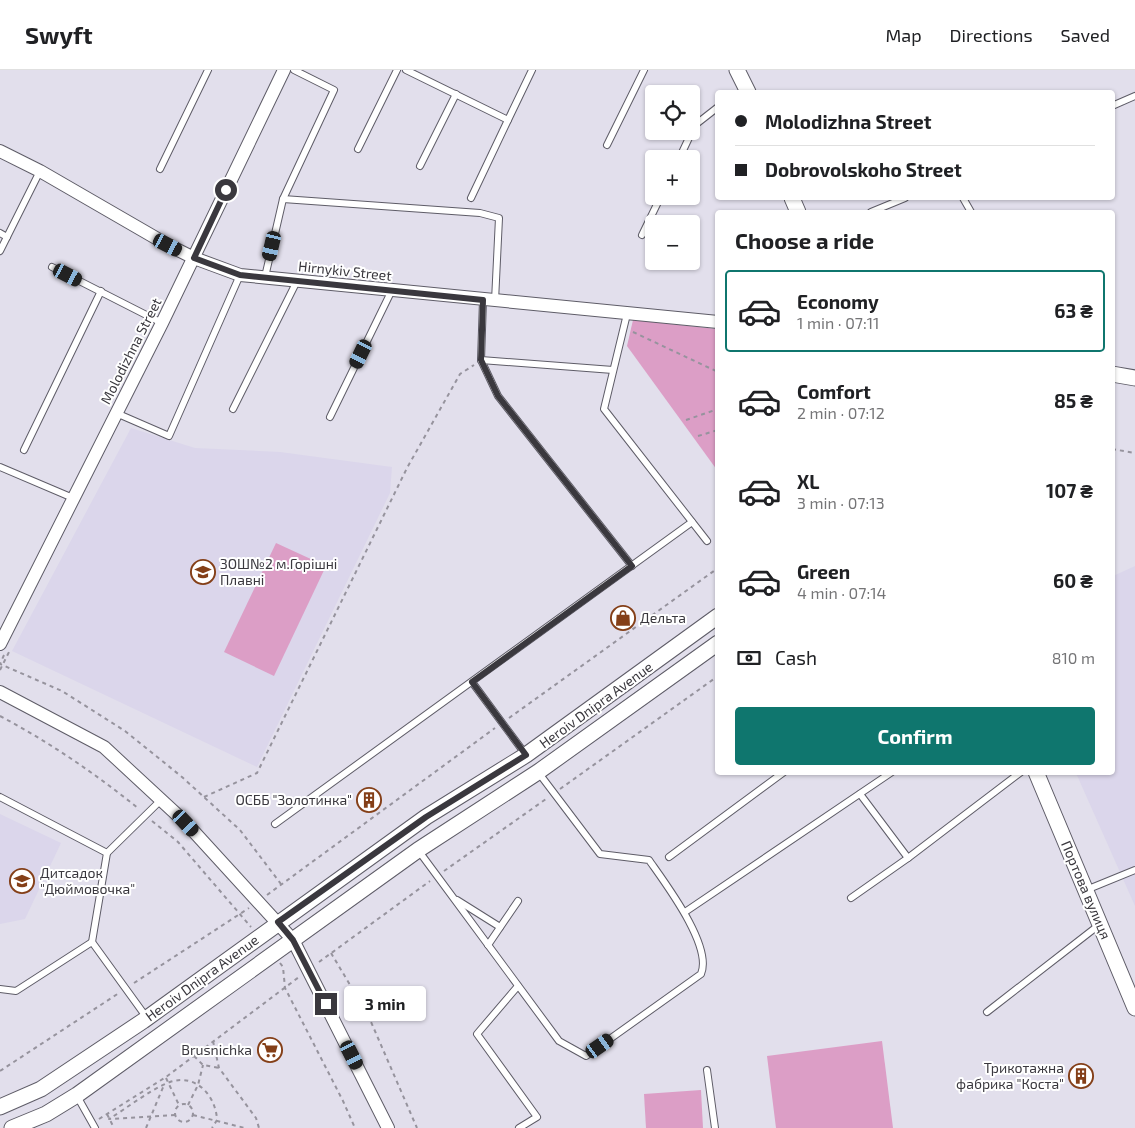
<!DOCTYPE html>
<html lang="en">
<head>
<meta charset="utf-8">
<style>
	:root { --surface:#fff; --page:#f6f6f6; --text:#202124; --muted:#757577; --line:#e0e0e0; --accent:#0f766e }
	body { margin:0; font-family:"Exo 2",sans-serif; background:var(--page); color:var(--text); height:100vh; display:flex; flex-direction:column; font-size:19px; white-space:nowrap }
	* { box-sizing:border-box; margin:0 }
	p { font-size:16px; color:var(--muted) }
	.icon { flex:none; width:28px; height:28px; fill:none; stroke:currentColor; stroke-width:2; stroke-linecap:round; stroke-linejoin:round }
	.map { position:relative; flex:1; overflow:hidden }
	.sheet { position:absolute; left:715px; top:140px; width:400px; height:565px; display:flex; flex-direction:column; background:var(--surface); border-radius:5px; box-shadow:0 1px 4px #0004 }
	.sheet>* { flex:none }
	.banner { position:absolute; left:715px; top:20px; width:400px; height:110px; border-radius:5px; box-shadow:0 1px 4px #0004; display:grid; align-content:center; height:110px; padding:0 20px; background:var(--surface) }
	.tools { position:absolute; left:645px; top:15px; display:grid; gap:10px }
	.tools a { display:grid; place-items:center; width:55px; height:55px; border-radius:5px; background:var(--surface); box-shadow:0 1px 4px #0004; font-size:25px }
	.end { position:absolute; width:22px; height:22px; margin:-11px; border:6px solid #3a383e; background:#fff; box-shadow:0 0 0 2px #fff }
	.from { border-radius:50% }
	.bubble { position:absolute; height:35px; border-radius:5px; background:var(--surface); box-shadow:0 1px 4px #0004; font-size:16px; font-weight:700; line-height:35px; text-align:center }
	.car { position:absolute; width:15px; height:30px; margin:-15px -8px; border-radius:6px; box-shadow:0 0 4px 1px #0007; background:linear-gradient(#222 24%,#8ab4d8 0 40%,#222 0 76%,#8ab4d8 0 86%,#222 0) }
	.banner b { display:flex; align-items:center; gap:18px; height:48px; font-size:19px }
	.banner b+b { border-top:1px solid var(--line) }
	.banner i { width:12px; height:12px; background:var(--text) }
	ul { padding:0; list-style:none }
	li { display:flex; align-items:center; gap:15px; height:82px; margin:0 10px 8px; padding:0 10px; border:2px solid transparent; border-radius:5px }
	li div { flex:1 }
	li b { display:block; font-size:19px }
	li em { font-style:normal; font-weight:700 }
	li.active { border-color:var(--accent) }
	li>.icon { width:45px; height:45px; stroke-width:1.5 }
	h2 { padding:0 20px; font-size:22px; line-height:60px }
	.pay { display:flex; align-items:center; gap:12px; height:55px; padding:0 20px; font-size:19px }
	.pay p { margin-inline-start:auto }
	.button { display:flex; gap:10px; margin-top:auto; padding:10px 20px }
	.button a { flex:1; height:58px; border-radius:5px; background:var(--accent); color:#fff; font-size:20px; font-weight:700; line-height:58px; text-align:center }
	header { display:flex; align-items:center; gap:30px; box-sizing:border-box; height:70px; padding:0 25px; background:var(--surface); border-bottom:1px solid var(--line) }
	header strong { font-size:24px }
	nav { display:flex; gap:28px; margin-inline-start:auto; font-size:18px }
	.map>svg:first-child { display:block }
	.built { fill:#dbd6eb }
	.green { fill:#dc9ec6 }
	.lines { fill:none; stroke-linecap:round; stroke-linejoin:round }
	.service-casing { stroke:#5e5c67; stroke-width:8 }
	.minor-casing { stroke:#5e5c67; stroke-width:14 }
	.tertiary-casing { stroke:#5e5c67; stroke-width:17 }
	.path { stroke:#96939d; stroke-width:2; stroke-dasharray:4 4; stroke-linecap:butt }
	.service { stroke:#fff; stroke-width:6 }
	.minor { stroke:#fff; stroke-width:12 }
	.tertiary { stroke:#fff; stroke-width:15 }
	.route { stroke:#3a383e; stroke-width:6 }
	.labels { text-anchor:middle; stroke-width:4; stroke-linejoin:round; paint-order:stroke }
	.street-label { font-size:14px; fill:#3a383e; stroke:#fff }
	.poi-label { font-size:14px; fill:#3a383e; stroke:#fff; text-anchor:start }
</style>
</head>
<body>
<header>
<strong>Swyft</strong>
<nav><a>Map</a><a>Directions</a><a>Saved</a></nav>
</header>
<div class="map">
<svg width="1135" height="1058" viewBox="0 0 1135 1058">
	<rect width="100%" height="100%" fill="#e2dfec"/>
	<g class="built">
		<path d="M131,358L195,378L280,382L392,397L390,423L257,697L12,581Z"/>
		<path d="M1135,496V836L1076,703L1112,702L1113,506Z"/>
		<path d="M0,744L61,773L25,849L0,854Z"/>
	</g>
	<g class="green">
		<path d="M633,250L717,259V400L627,276Z"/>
		<path d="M276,473L326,496L274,606L224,582Z"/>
		<path d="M882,971L893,1058H776L767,986Z"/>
		<path d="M701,1020L703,1058H646L644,1024Z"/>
	</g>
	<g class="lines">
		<defs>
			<g id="service">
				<path d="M406,0L508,50L532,0"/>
				<path d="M1112,36L1135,26"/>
				<path d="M607,75L644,0"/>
				<path d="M358,79L397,0"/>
				<path d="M679,89L695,55L718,37"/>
				<path d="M420,96L456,24"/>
				<path d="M160,99L208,0"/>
				<path d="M471,128L508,50"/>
				<path d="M963,128L971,142"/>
				<path d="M283,129L334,20L294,0"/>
				<path d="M871,142L905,128"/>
				<path d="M0,163L7,167L40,101"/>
				<path d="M642,165L661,126"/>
				<path d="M0,181L7,167"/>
				<path d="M52,197L162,253"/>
				<path d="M265,207L283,129L480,143L499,148L495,231"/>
				<path d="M483,230L481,290L498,326L632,496"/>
				<path d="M627,244L604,339L707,471"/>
				<path d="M481,290L613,300"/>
				<path d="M233,339L297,211"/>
				<path d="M116,343L169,366L240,205"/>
				<path d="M330,347L392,220"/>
				<path d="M24,380L101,221"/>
				<path d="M0,397L73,428"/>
				<path d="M472,612L526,685"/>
				<path d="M860,724L908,788L1021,702"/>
				<path d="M0,727L107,783L92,872L16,921L0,919"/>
				<path d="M275,754L692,452"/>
				<path d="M418,780L559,971L586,986L701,904C713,876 665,813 649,790L600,784L538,702"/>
				<path d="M107,783L161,730"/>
				<path d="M669,787L784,702"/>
				<path d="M1086,820L1135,800"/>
				<path d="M851,828L908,788"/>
				<path d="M457,830L500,857"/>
				<path d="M685,842L892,702"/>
				<path d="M92,872L147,948"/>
				<path d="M488,875L518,831"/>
				<path d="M518,916L477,964L537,1047L519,1058"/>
				<path d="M987,942L1099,855"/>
				<path d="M707,1000L715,1058"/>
				<path d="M77,1026L95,1058"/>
			</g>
			<g id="minor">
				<path d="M0,81L40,101L168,175L194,188L240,205L718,252"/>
				<path d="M0,574L162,253L284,0"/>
				<path d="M0,622L104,677L186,753L293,870L388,1058"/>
			</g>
			<g id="tertiary">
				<path d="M737,0L748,22"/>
				<path d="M792,128L798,142"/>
				<path d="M1112,304L1135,308"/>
				<path d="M1036,702L1135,938"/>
				<path d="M0,1037L41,1019L143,951L426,747L526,685L718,546"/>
				<path d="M12,1058L46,1044L77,1025L418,780L538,702L718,573"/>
			</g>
		</defs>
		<use href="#service" class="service-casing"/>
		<use href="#minor" class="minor-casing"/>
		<use href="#tertiary" class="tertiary-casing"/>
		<g class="path">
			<path d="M633,262L718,302"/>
			<path d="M686,350L718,339"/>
			<path d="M698,366L718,360"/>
			<path d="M1112,379L1135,383"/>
			<path d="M4,585L0,594L62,621L125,661L182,707L240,760L281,814"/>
			<path d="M0,600L9,582"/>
			<path d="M0,646C49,672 96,704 139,739"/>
			<path d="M509,648L718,498"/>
			<path d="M560,719L718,606"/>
			<path d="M204,727L257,703L407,398L460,304L474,295"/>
			<path d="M152,751L178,772L251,857"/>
			<path d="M444,801L546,729"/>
			<path d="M267,825L495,658"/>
			<path d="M331,883L368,945L417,1058"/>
			<path d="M319,892L430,811"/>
			<path d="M280,893L283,897L285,918L343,1031L355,1058"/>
			<path d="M134,913L249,838"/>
			<path d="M213,971L219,998L256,1048L259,1058"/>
			<path d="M194,986L203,995L219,998"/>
			<path d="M0,1001L119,923"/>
			<path d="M166,1008L179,1035"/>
			<circle cx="184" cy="1043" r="9"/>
			<path d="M188,1035L198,1015L203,995"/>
			<path d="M107,1044L114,1058"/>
			<path d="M175,1045L109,1049C127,1038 151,1019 170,1012C196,1003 216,1026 217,1050L212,1058"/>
			<path d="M193,1045L245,1058"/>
			<path d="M99,1049L166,1007L299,907"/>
			<path d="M146,1058L164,1015"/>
		</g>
		<use href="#service" class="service"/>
		<use href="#minor" class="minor"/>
		<use href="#tertiary" class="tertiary"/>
	</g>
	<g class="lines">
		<path class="route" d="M226,120L194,188L240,205L483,230L481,290L498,326L632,496L472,612L526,685L426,747L278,852L293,870L326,934"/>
	</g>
	<defs>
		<symbol id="school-ring" viewBox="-11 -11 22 22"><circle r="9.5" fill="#fff" stroke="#843f18" stroke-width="1.5"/><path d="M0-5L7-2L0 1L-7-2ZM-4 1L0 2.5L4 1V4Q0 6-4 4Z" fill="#843f18"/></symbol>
		<symbol id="shop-ring" viewBox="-11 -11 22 22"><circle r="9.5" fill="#fff" stroke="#843f18" stroke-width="1.5"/><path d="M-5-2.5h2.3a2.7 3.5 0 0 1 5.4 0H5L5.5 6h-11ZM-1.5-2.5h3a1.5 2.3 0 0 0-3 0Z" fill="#843f18"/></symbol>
		<symbol id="building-ring" viewBox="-11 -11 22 22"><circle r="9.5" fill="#fff" stroke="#843f18" stroke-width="1.5"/><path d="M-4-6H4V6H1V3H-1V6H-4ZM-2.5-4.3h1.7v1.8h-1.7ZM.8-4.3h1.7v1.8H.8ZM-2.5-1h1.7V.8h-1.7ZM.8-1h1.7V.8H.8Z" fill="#843f18"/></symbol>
		<symbol id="supermarket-ring" viewBox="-11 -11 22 22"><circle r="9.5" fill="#fff" stroke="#843f18" stroke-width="1.5"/><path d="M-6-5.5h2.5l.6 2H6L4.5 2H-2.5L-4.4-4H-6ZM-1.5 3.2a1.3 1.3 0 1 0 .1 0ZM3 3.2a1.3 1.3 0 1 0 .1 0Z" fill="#843f18"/></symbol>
	</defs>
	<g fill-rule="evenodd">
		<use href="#school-ring" x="189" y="488" width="28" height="28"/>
		<use href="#shop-ring" x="609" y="534" width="28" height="28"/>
		<use href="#building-ring" x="355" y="716" width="28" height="28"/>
		<use href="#school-ring" x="8" y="797" width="28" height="28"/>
		<use href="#supermarket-ring" x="256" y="966" width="28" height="28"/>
		<use href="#building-ring" x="1067" y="992" width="28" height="28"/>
	</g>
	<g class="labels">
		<g class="street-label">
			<text transform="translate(345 201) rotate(6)" y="5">Hirnykiv Street</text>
			<text transform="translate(131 281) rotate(-63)" y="5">Molodizhna Street</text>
			<text transform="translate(596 635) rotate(-36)" y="5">Heroiv Dnipra Avenue</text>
			<text transform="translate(1086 820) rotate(67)" y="5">Портова вулиця</text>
			<text transform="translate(202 908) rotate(-36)" y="5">Heroiv Dnipra Avenue</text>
		</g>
		<g class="poi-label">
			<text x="220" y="499">ЗОШ№2 м.Горішні<tspan x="220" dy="16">Плавні</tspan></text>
			<text x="640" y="553">Дельта</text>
			<text x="352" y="735" text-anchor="end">ОСББ "Золотинка"</text>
			<text x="40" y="808">Дитсадок<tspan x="40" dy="16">"Дюймовочка"</tspan></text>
			<text x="252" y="985" text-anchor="end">Brusnichka</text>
			<text x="1064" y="1003" text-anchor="end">Трикотажна<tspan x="1064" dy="16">фабрика "Коста"</tspan></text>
		</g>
	</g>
</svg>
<div class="tools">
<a><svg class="icon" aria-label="locate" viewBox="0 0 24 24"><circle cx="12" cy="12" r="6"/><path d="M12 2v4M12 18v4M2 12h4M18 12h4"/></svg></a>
<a>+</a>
<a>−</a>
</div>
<i class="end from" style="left:226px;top:120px"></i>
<i class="end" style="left:326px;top:934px"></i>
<div class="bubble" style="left:344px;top:916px;width:82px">3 min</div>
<i class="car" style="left:168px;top:175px;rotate:117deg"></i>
<i class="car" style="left:272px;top:176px;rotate:193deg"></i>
<i class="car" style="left:68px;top:205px;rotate:117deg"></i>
<i class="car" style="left:361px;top:284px;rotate:206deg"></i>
<i class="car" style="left:186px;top:753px;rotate:137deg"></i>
<i class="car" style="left:600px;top:976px;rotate:55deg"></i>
<i class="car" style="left:352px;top:985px;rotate:153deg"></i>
<div class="banner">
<b><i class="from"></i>Molodizhna Street</b>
<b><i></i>Dobrovolskoho Street</b>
</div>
<section class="sheet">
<h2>Choose a ride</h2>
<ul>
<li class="active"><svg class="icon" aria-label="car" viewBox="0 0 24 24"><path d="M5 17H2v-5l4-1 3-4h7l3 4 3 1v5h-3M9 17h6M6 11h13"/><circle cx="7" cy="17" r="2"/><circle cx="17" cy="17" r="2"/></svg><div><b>Economy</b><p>1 min · 07:11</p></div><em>63 ₴</em></li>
<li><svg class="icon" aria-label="car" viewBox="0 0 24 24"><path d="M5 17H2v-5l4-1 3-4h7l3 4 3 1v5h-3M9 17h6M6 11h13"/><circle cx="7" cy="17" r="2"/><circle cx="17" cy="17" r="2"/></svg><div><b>Comfort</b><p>2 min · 07:12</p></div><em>85 ₴</em></li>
<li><svg class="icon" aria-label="car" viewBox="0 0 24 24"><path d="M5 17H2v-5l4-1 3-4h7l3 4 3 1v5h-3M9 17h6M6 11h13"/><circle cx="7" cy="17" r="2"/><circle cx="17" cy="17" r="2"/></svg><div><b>XL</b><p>3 min · 07:13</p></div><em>107 ₴</em></li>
<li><svg class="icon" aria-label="car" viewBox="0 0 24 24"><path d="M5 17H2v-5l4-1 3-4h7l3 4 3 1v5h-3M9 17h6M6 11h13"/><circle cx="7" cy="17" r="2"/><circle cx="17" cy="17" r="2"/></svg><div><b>Green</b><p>4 min · 07:14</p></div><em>60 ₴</em></li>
</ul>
<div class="pay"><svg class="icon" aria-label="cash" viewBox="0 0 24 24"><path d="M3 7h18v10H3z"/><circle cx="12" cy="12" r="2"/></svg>Cash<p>810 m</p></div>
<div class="button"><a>Confirm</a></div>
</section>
</div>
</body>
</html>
